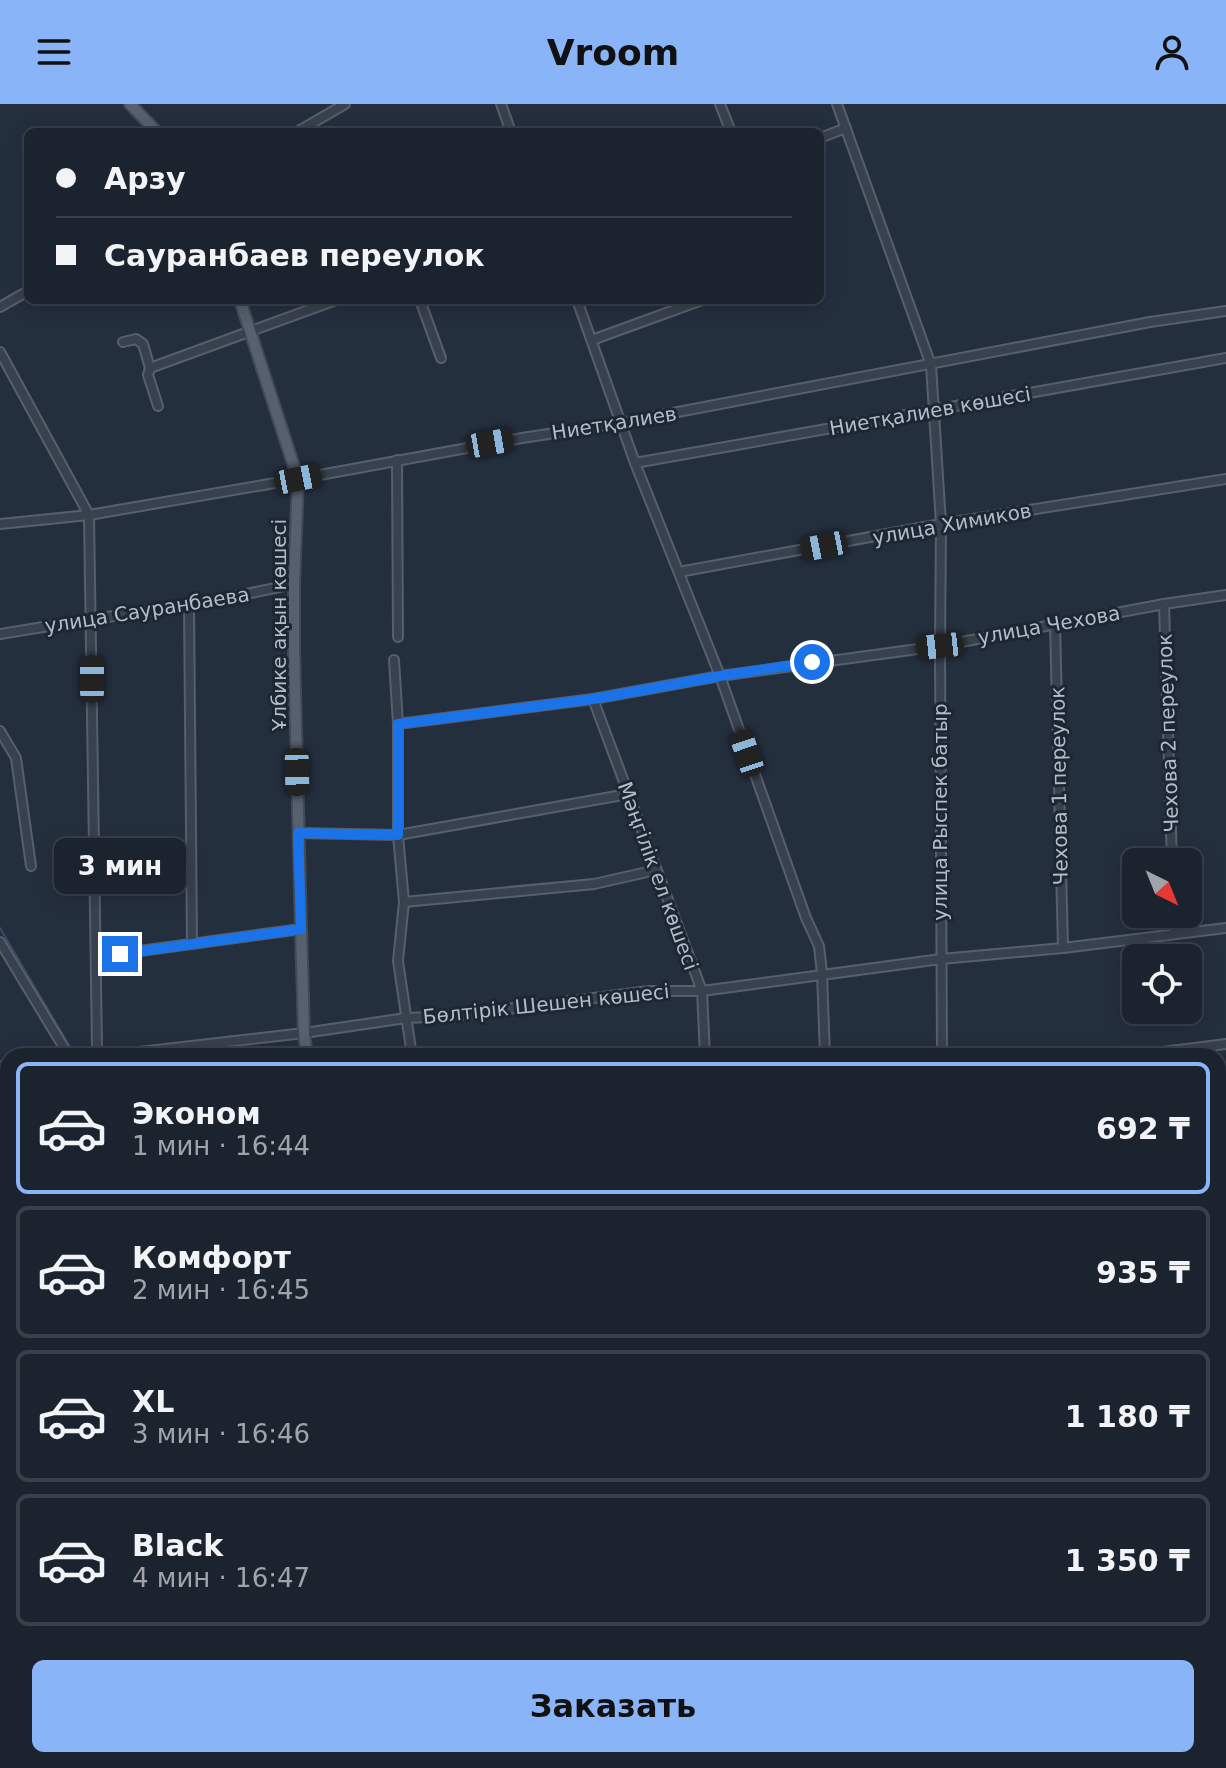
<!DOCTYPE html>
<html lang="ru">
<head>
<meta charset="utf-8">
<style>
	:root { --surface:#1b232e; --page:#242b36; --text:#f1f3f6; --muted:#a0a4aa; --line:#39404a; --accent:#8ab4f8 }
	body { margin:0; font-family:"DejaVu Sans",sans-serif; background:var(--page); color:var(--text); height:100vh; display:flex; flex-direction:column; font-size:30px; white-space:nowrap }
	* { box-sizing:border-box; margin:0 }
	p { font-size:26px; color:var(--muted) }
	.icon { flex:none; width:44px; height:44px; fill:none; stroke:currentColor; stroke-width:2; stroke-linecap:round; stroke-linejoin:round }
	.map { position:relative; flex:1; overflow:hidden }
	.drawer { position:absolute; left:0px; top:944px; width:1226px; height:720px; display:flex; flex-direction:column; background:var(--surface); border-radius:24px 24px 0 0; box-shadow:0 4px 20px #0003,0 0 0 2px var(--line) }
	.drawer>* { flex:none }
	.top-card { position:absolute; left:24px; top:24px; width:800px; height:176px; border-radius:12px; box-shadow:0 4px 20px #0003,0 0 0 2px var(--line); display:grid; align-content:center; height:176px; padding:0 32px; background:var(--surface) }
	.needle { width:52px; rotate:137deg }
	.tools { position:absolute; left:1122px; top:744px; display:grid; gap:16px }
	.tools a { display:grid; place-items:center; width:80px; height:80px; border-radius:12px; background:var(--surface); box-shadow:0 4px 20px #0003,0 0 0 2px var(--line); font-size:40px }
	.end { position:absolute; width:36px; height:36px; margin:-18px; border:10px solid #1a73e8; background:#fff; box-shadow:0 0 0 4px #fff }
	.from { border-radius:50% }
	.bubble { position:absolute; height:56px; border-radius:12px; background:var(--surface); box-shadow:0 4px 20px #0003,0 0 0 2px var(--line); font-size:26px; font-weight:700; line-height:56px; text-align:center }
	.car { position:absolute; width:24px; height:48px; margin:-24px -12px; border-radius:10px; box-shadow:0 0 6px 2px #0007; background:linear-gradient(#222 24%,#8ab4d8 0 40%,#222 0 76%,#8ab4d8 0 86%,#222 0) }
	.top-card b { display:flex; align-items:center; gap:28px; height:76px; font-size:30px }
	.top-card b+b { border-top:2px solid var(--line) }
	.top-card i { width:20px; height:20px; background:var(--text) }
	ul { padding:14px 0 0; list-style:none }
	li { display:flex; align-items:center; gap:24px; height:132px; margin:0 16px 12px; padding:0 16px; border:4px solid var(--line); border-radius:12px }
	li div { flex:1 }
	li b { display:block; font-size:30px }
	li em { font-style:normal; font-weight:700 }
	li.active { border-color:var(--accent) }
	li>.icon { width:72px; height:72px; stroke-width:1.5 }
	.button { display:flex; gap:16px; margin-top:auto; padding:16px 32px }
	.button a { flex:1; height:92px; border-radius:12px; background:var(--accent); color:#111; font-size:32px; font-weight:700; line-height:92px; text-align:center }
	header { display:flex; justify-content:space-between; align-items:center; height:104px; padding:0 32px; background:var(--accent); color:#111; font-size:36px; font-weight:700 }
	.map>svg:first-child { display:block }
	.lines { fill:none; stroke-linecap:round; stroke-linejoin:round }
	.stream { stroke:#394c67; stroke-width:2 }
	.minor-casing { stroke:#565f6c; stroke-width:12 }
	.major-casing { stroke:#414a57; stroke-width:14 }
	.minor { stroke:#38414e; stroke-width:8 }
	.major { stroke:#56606e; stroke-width:10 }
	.route { stroke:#1a73e8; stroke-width:10 }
	.labels { text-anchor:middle; stroke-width:6; stroke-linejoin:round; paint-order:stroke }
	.street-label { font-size:20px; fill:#b4bcc9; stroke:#1d2633 }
</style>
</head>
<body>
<header><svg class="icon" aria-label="menu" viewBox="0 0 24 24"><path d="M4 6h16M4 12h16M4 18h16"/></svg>Vroom<svg class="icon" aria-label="person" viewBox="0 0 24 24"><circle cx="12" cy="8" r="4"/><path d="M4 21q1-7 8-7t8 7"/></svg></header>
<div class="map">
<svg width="1226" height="1664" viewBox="0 0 1226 1664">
	<rect width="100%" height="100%" fill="#242f3e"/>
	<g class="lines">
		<g class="stream">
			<path d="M0,824L70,943"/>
			<path d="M598,1656L616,1664"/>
		</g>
		<defs>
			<g id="minor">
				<path d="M501,0L511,28"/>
				<path d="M720,0L731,28"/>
				<path d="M837,0L931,261L941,420L940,542L942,952"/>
				<path d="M297,28L345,0"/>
				<path d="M820,34L846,24"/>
				<path d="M420,196L441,254"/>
				<path d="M577,196L635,359L720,572L806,814L819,842L822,869L825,952"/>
				<path d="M0,203L28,187"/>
				<path d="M592,236L702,196"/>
				<path d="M123,238L136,235L143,240L150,264"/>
				<path d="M0,248L89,411L97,944L92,952"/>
				<path d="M158,302L148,271L150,264L336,196"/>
				<path d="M397,356L398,533"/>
				<path d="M635,359L1226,254"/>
				<path d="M0,420L89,411L298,375L522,334L620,319L1150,218L1226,207"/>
				<path d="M679,468L941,420L1226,375"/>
				<path d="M1164,500L1172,758"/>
				<path d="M189,502L192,840"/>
				<path d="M1055,520L1063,844"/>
				<path d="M0,530L92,515L189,502L294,480"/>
				<path d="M394,556L398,620V731L404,798L398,857L412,952"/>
				<path d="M593,595L702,887L705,952"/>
				<path d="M398,620L593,595L720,572L940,542L1164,500L1226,491"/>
				<path d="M0,627L16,654L31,762"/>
				<path d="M298,729L398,731L628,690"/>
				<path d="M404,798L594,780L656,766"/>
				<path d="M1174,810V829"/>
				<path d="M0,838L69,952"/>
				<path d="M96,853L301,825"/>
				<path d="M104,952L304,929L406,914L452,912L649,887H702L941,855L1063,844L1226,824"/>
				<path d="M1131,952L1226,940"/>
				<path d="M0,962H8"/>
				<path d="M1218,1052H1226"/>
				<path d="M0,1193L8,1194"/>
				<path d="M0,1302L8,1303"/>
				<path d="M1218,1322H1226"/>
				<path d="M1218,1425L1226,1426"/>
				<path d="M0,1463L8,1425"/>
				<path d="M0,1496L8,1497"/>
				<path d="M0,1568L8,1569"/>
				<path d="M1218,1632L1226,1633"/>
				<path d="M0,1639L8,1640"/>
				<path d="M104,1656L151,1664"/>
				<path d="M371,1656L418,1661L425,1656"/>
				<path d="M565,1656L581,1664"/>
				<path d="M262,1664L263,1656"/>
				<path d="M676,1664L678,1656"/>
			</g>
			<g id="major">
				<path d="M130,0L157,28"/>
				<path d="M240,196L298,375L294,480V546L301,825L304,929L307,952"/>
				<path d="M0,1111L8,1112"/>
				<path d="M1218,1178L1226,1179"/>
			</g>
		</defs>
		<use href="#minor" class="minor-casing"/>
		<use href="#major" class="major-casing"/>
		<use href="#minor" class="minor"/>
		<use href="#major" class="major"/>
	</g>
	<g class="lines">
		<path class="route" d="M120,850L301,825L298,729L398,731V620L593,595L720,572L812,558"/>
	</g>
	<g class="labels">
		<g class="street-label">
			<text transform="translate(930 307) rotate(-10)" y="7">Ниетқалиев көшесі</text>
			<text transform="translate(614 319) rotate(-9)" y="7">Ниетқалиев</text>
			<text transform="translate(952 420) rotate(-10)" y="7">улица Химиков</text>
			<text transform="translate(147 506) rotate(-9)" y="7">улица Сауранбаева</text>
			<text transform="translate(279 521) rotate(-90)" y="7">Ұлбике ақын көшесі</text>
			<text transform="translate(1049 521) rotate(-10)" y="7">улица Чехова</text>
			<text transform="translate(1168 629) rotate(-92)" y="7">Чехова 2 переулок</text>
			<text transform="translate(1059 682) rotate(-91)" y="7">Чехова 1 переулок</text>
			<text transform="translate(940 708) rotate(-90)" y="7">улица Рыспек батыр</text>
			<text transform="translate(658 772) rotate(70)" y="7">Мәңгілік ел көшесі</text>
			<text transform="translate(546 900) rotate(-6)" y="7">Бөлтірік Шешен көшесі</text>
		</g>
	</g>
</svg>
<div class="tools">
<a><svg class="needle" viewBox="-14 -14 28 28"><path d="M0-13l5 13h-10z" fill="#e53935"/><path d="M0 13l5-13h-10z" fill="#a0a4aa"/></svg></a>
<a><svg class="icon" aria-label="locate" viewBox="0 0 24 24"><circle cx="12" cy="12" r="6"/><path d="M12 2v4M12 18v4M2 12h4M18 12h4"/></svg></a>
</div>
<i class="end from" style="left:812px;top:558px"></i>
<i class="end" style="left:120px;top:850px"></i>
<div class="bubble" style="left:54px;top:734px;width:132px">3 мин</div>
<i class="car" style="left:490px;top:339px;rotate:80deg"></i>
<i class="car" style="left:298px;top:375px;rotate:79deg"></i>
<i class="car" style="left:824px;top:442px;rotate:259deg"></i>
<i class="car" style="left:940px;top:542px;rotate:264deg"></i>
<i class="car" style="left:92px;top:575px;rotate:0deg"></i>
<i class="car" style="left:747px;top:649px;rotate:341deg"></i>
<i class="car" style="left:297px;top:668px;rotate:179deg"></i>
<div class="top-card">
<b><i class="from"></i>Арзу</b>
<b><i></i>Сауранбаев переулок</b>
</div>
<section class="drawer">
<ul>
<li class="active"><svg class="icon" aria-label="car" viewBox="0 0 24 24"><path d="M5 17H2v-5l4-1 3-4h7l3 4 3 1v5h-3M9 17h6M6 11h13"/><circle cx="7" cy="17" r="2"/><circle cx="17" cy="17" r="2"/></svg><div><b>Эконом</b><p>1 мин · 16:44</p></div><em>692 ₸</em></li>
<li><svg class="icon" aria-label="car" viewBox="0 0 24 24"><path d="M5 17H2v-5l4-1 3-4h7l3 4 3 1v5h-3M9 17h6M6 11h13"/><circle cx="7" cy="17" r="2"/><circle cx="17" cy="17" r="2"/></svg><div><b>Комфорт</b><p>2 мин · 16:45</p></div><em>935 ₸</em></li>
<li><svg class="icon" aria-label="car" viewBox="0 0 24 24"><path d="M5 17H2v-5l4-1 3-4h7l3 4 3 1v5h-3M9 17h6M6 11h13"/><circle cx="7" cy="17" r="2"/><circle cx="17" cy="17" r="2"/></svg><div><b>XL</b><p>3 мин · 16:46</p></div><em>1 180 ₸</em></li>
<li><svg class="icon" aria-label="car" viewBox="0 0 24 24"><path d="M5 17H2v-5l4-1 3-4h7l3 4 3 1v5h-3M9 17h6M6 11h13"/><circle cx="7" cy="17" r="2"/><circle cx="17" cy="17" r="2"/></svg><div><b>Black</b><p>4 мин · 16:47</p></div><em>1 350 ₸</em></li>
</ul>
<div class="button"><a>Заказать</a></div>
</section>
</div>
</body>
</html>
